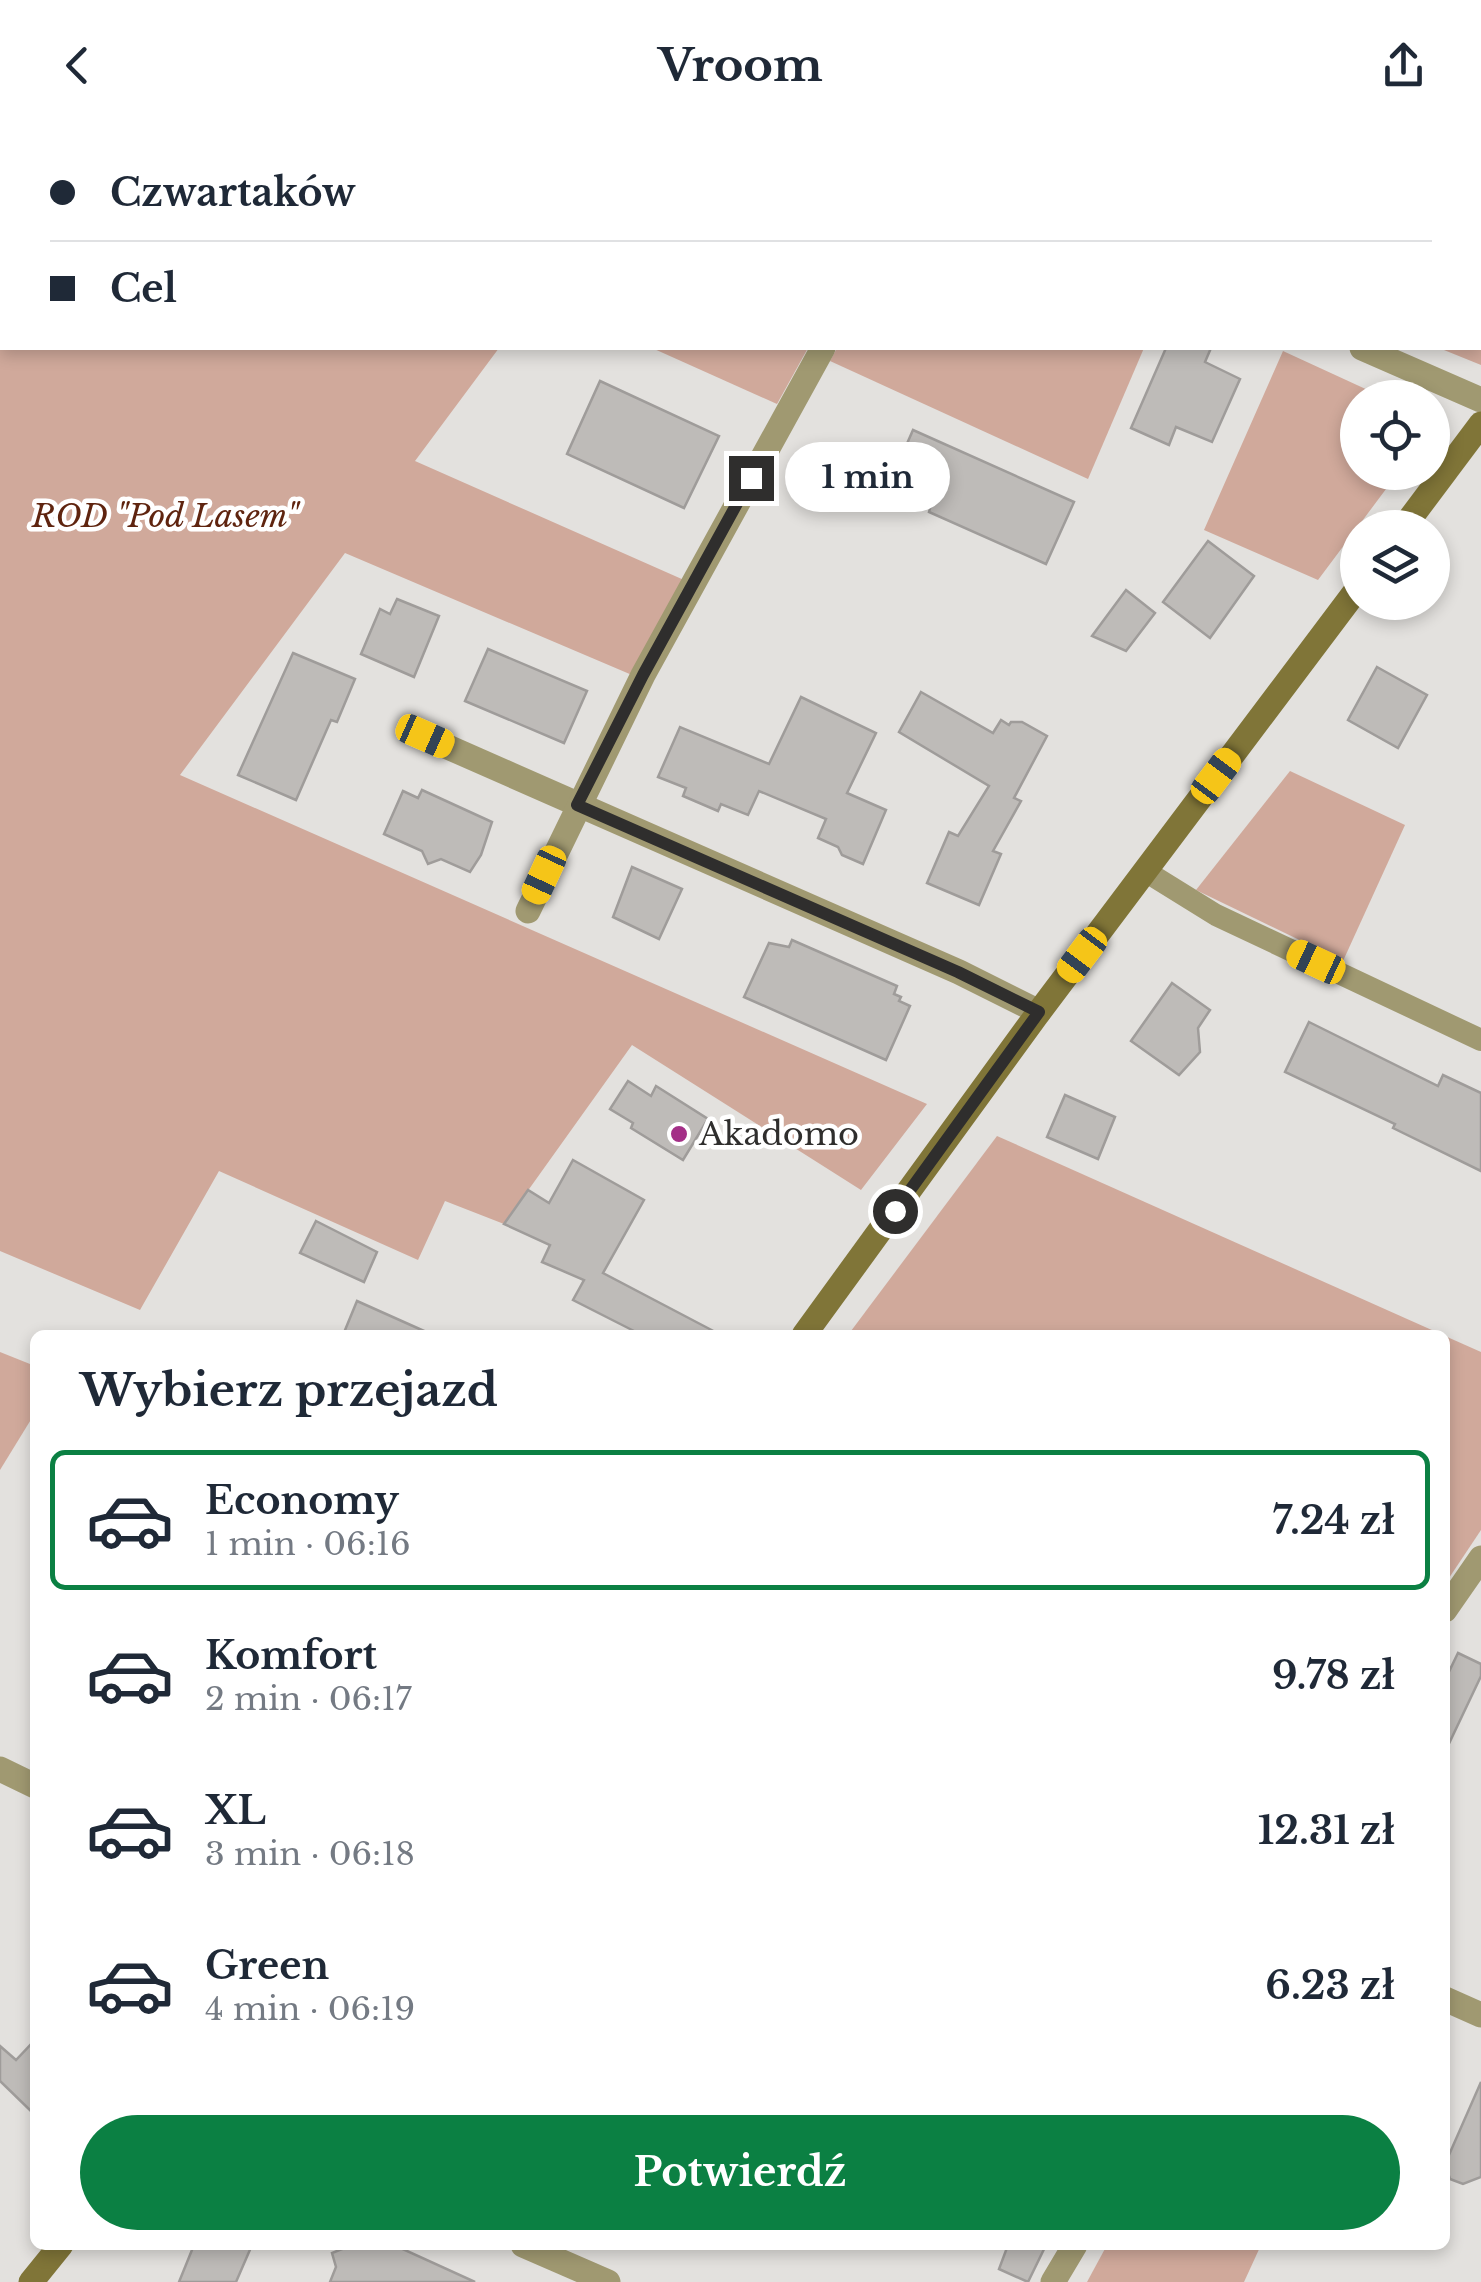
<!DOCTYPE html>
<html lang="pl">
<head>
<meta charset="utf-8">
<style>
	:root { --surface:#fff; --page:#f2f2f3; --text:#1f2937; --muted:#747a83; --line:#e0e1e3; --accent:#0b8043 }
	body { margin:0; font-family:"Libre Baskerville",serif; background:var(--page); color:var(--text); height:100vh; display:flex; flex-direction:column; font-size:38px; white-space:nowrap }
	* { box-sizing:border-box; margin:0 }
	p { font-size:32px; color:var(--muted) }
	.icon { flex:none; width:55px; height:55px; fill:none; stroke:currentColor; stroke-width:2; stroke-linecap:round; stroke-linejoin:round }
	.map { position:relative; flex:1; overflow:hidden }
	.sheet { position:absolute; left:30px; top:1200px; width:1420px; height:920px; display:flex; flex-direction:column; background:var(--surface); border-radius:15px; box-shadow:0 5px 15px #0003 }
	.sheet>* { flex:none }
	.top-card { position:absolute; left:0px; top:0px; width:1482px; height:220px; box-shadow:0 5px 15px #0003; display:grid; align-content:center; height:220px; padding:0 50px; background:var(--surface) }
	.tools { position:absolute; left:1340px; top:250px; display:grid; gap:20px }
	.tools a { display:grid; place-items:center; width:110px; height:110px; border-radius:50%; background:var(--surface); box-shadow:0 5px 15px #0003; font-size:50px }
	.end { position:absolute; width:45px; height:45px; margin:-22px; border:12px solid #2f2e2d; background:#fff; box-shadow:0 0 0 5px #fff }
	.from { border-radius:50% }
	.bubble { position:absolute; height:70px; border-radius:35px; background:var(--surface); box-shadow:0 5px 15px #0003; font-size:32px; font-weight:700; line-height:70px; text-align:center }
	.car { position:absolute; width:30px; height:60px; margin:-30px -15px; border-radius:12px; box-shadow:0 0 8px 2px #0007; background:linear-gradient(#f5c518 24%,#345 0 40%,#f5c518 0 76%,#345 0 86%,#f5c518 0) }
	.top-card b { display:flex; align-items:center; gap:35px; height:95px; font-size:38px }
	.top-card b+b { border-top:2px solid var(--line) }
	.top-card i { width:25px; height:25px; background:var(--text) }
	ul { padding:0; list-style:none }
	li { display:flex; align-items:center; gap:30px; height:140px; margin:0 20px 15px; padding:0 30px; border:5px solid transparent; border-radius:15px }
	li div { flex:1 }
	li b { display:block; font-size:38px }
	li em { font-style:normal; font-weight:700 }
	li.selected { border-color:var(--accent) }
	li>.icon { width:90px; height:90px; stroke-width:1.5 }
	h2 { padding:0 50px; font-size:45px; line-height:120px }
	.primary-button { display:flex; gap:20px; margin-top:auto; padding:20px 50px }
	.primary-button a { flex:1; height:115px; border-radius:60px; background:var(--accent); color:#fff; font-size:40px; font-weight:700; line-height:115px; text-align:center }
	header { display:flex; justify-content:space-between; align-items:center; height:130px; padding:0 50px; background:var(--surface); font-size:45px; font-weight:700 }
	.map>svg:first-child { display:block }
	.green { fill:#d0a99b }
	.building { fill:#bebbb8; stroke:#9f9c9a; stroke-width:2.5 }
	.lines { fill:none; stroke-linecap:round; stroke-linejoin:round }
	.lane { stroke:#a09971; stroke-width:22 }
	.street { stroke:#a09971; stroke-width:25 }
	.secondary { stroke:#807538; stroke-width:25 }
	.route { stroke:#2f2e2d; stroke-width:12 }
	.poi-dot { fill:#a42f87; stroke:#fff; stroke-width:4 }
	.labels { text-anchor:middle; stroke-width:9; stroke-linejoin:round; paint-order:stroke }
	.park-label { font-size:32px; font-style:italic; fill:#5f240f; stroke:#fff }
	.poi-label { font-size:32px; fill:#2f2e2d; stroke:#fff; text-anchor:start }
</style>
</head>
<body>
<header><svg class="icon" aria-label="back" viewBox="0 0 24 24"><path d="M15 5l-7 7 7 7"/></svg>Vroom<svg class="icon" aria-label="share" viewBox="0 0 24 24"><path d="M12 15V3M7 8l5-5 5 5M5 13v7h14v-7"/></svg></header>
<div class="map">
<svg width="1481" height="2152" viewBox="0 0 1481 2152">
	<rect width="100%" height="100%" fill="#e3e1de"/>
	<g class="green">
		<path d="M0,0H665L666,2H2V218H499L415,331L684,450L632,545L345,423L180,645L927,974L861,1060L632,915L504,1094L445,1071L418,1130L219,1041L140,1180L0,1121Z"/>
		<path d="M901,0H1481V235L1439,218H1480V2Z"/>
		<path d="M652,218H808L777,274Z"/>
		<path d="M837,218H1144L1088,349L830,231Z"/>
		<path d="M1283,221L1383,267L1358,268V342L1398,343L1318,450L1204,400Z"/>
		<path d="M1290,641L1405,695L1343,831L1196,760Z"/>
		<path d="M997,1006L1443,1205H848Z"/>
		<path d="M1445,1206L1481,1222V1400L1445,1454Z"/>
		<path d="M0,1222L35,1236V1283L0,1340Z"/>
		<path d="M1107,2115H1261L1244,2152H1087Z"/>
	</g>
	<g class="building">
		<path d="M1166,218H1211L1205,232L1240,249L1212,312L1176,297L1169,315L1131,298Z"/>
		<path d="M600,251L719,306L684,378L567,324Z"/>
		<path d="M913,300L1074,372L1046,434L929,382L931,375L889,355L900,318L906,316Z"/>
		<path d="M1208,411L1254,446L1210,508L1163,472Z"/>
		<path d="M1126,460L1155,483L1126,521L1092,506Z"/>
		<path d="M397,469L439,486L414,547L361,524L380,479L390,484Z"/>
		<path d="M488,519L587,561L564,613L465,571Z"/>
		<path d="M293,523L355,549L337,592L331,590L296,670L238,645Z"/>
		<path d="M1377,537L1427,565L1398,618L1348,590Z"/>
		<path d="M921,562L993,603L1001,590L1009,595L1011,592H1022L1047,606L1014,668L1021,671L993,721L1001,724L979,775L927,753L949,702L958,706L989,656L899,602Z"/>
		<path d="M801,567L876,603L847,663L886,680L863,734L842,725L838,717L818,708L826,689L759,661L748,685L721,674L718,681L683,666L686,658L658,647L680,597L769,634Z"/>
		<path d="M422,660L492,692L481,725L470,742L441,729L428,734L422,721L384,704L403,661L418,668Z"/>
		<path d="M632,737L682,759L659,809L613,787Z"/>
		<path d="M792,810L897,856L894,864L901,867L899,871L910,876L886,930L744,867L769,813L789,817Z"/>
		<path d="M1172,853L1210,880L1198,898L1200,922L1179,945L1131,911Z"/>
		<path d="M1309,892L1438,956L1443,945L1481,963V1041L1393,998L1395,994L1285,942Z"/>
		<path d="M628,951L651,966L656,956L708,989L683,1030L631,998L633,993L610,979Z"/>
		<path d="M1065,965L1115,987L1098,1029L1047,1007Z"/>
		<path d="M573,1030L644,1070L603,1143L721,1205H642L632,1200L573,1170L584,1150L542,1132L550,1115L504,1094L528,1060L549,1073Z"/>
		<path d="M316,1091L377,1122L364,1152L300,1123Z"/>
		<path d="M357,1171L433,1205H343Z"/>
		<path d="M1458,1523L1481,1534V1546L1445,1622V1550Z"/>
		<path d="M35,1910V1985L0,1951V1916L16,1930Z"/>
		<path d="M1481,1952V2047L1463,2054L1450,2049L1445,2034Z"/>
		<path d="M194,2115H252L236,2152H179Z"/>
		<path d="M352,2115H394L475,2152H330L336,2137L332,2123Z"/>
		<path d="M1008,2115H1046L1028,2152L999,2139Z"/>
	</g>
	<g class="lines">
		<path class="lane" d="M1145,741L1216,785L1481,910"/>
		<g class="street">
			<path d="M871,0L876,2"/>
			<path d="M1362,218L1481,270"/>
			<path d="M425,607L959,842L1039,882"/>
			<path d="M528,781L643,545L823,218"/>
			<path d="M1445,1480L1481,1428"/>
			<path d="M0,1639L35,1656"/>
			<path d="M1445,1869L1481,1885"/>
			<path d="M523,2115L608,2152"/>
			<path d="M1053,2152L1075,2115"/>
		</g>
		<g class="secondary">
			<path d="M1403,398L1481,294"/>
			<path d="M804,1205L1039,882L1358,458"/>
			<path d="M31,2152L61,2115"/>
		</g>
	</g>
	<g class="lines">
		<path class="route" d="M751,348L643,545L577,675L958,842L1039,882L895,1081"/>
	</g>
	<circle class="poi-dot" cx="679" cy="1004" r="10"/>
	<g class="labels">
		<g class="park-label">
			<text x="165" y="397">ROD "Pod Lasem"</text>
		</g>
		<g class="poi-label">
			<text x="699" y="1015">Akadomo</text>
		</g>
	</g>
</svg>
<div class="tools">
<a><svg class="icon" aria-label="locate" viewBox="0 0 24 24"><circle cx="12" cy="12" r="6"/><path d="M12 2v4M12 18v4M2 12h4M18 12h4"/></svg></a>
<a><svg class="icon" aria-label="layers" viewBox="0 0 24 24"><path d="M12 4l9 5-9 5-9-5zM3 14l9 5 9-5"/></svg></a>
</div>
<i class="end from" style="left:895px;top:1081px"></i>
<i class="end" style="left:751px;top:348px"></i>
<div class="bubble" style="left:785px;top:312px;width:165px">1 min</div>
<i class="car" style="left:425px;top:606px;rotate:114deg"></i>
<i class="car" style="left:1216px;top:646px;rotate:37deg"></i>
<i class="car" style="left:544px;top:745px;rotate:205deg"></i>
<i class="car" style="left:1082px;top:825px;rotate:217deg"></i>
<i class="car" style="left:1316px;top:832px;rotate:295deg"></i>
<div class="top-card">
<b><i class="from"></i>Czwartaków</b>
<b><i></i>Cel</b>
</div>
<section class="sheet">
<h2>Wybierz przejazd</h2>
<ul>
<li class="selected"><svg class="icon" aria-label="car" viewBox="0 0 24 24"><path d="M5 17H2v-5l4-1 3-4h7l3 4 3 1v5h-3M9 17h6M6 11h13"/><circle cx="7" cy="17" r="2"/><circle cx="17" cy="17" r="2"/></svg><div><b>Economy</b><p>1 min · 06:16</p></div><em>7.24 zł</em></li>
<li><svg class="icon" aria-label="car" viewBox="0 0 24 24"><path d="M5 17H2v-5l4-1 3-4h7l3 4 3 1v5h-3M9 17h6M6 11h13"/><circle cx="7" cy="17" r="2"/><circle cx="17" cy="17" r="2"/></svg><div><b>Komfort</b><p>2 min · 06:17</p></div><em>9.78 zł</em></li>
<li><svg class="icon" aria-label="car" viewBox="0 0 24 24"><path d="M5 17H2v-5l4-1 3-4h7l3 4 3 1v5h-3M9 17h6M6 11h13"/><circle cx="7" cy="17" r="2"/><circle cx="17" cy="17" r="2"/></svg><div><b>XL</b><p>3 min · 06:18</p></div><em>12.31 zł</em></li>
<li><svg class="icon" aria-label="car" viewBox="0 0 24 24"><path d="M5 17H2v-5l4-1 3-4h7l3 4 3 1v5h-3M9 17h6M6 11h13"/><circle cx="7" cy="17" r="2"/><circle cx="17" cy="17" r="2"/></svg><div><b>Green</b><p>4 min · 06:19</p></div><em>6.23 zł</em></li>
</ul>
<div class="primary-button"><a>Potwierdź</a></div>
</section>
</div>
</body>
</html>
